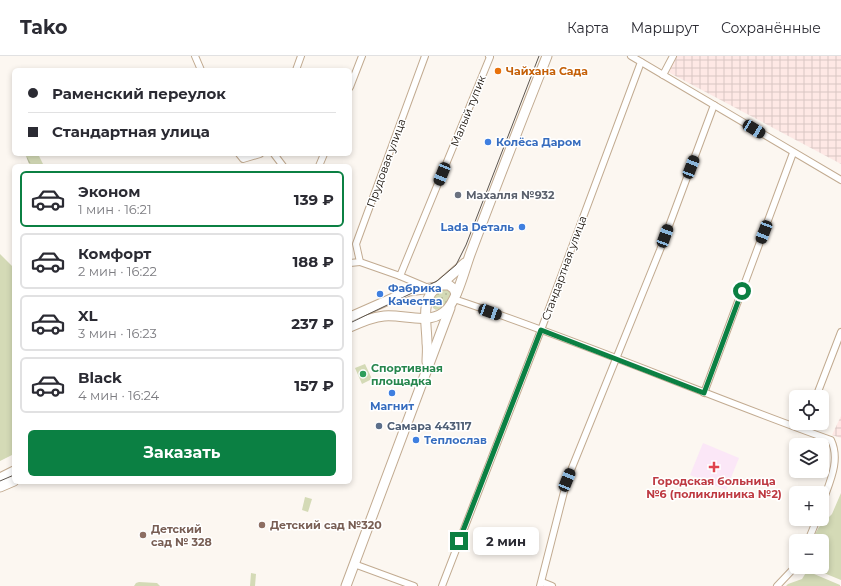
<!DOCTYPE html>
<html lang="ru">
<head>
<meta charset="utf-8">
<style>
	:root { --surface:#fff; --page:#f7f7f7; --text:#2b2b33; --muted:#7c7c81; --line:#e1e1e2; --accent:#0b8043 }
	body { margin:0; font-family:Montserrat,sans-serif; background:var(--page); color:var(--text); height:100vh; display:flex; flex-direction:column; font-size:15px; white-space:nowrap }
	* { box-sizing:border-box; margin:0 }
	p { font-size:13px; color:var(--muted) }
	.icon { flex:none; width:22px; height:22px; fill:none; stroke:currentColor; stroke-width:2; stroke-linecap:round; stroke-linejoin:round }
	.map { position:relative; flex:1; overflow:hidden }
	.drawer { position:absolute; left:12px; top:108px; width:340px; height:320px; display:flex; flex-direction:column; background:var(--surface); border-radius:6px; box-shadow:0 2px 6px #0003 }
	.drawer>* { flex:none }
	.top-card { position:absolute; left:12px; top:12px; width:340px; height:88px; border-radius:6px; box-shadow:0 2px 6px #0003; display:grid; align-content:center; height:88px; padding:0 16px; background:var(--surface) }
	.tools { position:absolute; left:789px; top:334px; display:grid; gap:8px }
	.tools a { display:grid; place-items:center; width:40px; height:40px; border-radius:6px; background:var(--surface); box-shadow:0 2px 6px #0003; font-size:20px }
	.end { position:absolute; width:18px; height:18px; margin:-9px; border:5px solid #0b8043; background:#fff; box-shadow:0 0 0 2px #fff }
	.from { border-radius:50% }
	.bubble { position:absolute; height:28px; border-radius:6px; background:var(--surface); box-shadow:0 2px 6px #0003; font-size:13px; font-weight:700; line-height:28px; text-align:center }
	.car { position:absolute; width:12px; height:24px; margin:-12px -6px; border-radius:5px; box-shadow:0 0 3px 1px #0007; background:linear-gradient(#222 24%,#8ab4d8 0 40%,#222 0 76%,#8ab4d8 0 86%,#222 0) }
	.top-card b { display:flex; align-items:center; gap:14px; height:38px; font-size:15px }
	.top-card b+b { border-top:1px solid var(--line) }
	.top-card i { width:10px; height:10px; background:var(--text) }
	ul { padding:7px 0 0; list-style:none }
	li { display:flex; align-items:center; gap:12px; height:56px; margin:0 8px 6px; padding:0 8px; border:2px solid var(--line); border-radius:6px }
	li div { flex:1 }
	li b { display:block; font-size:15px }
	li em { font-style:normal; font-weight:700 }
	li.current { border-color:var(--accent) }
	li>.icon { width:36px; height:36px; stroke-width:1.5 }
	.button { display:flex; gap:8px; margin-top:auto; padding:8px 16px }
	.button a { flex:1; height:46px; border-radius:6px; background:var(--accent); color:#fff; font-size:16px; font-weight:700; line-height:46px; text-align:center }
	header { display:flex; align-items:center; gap:24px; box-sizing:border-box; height:56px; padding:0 20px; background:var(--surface); border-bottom:1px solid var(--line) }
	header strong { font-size:19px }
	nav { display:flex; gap:22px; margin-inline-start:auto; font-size:14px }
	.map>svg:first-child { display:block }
	.industrial { fill:url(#industrial-grid) }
	.medical { fill:#fbe7f7 }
	.grass { fill:url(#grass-dots) }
	.forest { fill:url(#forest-firs) }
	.green { fill:#d4dab6 }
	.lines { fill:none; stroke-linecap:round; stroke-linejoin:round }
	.minor-casing { stroke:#c2ab91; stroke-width:8 }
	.secondary-casing { stroke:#c2ab91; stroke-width:11 }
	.minor { stroke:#fff; stroke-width:6 }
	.secondary { stroke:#fff; stroke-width:9 }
	.tram { stroke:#5c554e; stroke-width:1 }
	.route { stroke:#0b8043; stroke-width:5 }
	.food-dot { fill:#e8710a; stroke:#fff; stroke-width:1.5 }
	.shop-dot { fill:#3f7fe0; stroke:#fff; stroke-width:1.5 }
	.worship-dot { fill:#6b7280; stroke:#fff; stroke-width:1.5 }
	.leisure-dot { fill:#2e9e5b; stroke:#fff; stroke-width:1.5 }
	.service-dot { fill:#5c6f8a; stroke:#fff; stroke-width:1.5 }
	.health-dot { fill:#e0444e; stroke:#fff; stroke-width:1.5 }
	.education-dot { fill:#8d6e63; stroke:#fff; stroke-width:1.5 }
	.labels { text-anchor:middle; stroke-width:3; stroke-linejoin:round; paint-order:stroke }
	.food-label { font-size:11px; font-weight:bold; fill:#c56008; stroke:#fff; text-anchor:start }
	.street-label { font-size:11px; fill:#130b03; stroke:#fff }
	.shop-label { font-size:11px; font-weight:bold; fill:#366cbe; stroke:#fff; text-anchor:start }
	.worship-label { font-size:11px; font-weight:bold; fill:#5b616d; stroke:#fff; text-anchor:start }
	.leisure-label { font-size:11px; font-weight:bold; fill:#27864d; stroke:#fff; text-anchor:start }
	.service-label { font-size:11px; font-weight:bold; fill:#4e5e75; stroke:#fff; text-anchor:start }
	.health-label { font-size:11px; font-weight:bold; fill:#be3a42; stroke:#fff }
	.education-label { font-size:11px; font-weight:bold; fill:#785e54; stroke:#fff; text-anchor:start }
</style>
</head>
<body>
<header>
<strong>Tako</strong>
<nav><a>Карта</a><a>Маршрут</a><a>Сохранённые</a></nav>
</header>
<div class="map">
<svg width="841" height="530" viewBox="0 0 841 530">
	<defs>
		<pattern id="industrial-grid" width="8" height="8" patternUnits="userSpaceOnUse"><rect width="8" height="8" fill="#fee8e5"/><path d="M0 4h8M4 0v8" fill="none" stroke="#d9c6c3"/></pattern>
		<pattern id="grass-dots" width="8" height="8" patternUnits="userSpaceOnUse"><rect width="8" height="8" fill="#d4dab6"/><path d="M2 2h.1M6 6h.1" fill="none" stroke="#b5ba9b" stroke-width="1.8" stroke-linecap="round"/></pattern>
		<pattern id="forest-firs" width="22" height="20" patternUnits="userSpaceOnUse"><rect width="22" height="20" fill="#d4dab6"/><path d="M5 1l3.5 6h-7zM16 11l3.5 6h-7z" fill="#b5ba9b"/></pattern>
	</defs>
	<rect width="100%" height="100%" fill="#fcf7f1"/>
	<g class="industrial">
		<path d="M677,0H841V108L668,16Z"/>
		<path d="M841,360V382L832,379Z"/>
	</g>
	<path class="medical" d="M703,387L739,402L726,434L690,419Z"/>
	<path class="grass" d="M444,231L452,236L444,251L436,254L433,252L431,247L436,239Z"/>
	<path class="forest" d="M25,98H38L44,110H30Z"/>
	<g class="green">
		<path d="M0,198L14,212V398L0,405Z"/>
		<path d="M365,308L372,323L362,328L355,312Z"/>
		<path d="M841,437V524L809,511H822V485H811L819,471L832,458Z"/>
		<path d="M305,441L312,443L308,456L302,454Z"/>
		<path d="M807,515L840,529V530H786L788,528L802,523Z"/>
		<path d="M251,517L256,518L255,530H250Z"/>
		<path d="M139,526L157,527L160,530H134L136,527Z"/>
	</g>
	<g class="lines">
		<defs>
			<g id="minor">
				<path d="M195,0L201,14"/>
				<path d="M631,0L841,124"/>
				<path d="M296,14L301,0"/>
				<path d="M663,19L673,0"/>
				<path d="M350,31L362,0"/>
				<path d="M239,98L243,103L260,98"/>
				<path d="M274,98L283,110"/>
				<path d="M319,110L324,98"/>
				<path d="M360,206L400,220L426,231"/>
				<path d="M350,207L360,206L356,188L425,0"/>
				<path d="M400,220L490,1L489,0"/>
				<path d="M454,243C581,285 705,339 831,384C841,405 829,427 822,448"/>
				<path d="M704,337L793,97"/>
				<path d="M816,341L841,276"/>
				<path d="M808,485L817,463"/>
				<path d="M354,508L414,530"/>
				<path d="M542,526L552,530"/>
				<path d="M442,530L541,274L641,6"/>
				<path d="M540,530L567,424L660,194L714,49"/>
				<path d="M777,530L796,510"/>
			</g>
			<g id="secondary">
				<path d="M440,229L465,207"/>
				<path d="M350,261L409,235L438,231"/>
				<path d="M350,271C361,266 372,261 384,260C403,258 427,269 444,256C457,247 465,211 471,196C496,130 521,65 547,0"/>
				<path d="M427,306C427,300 428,293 427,287C427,268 419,241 440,229H449L454,233L456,238"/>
				<path d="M0,422L14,415"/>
				<path d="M0,431L14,425"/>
				<path d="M346,530L450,252"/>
			</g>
		</defs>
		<use href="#minor" class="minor-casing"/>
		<use href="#secondary" class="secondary-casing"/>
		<use href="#minor" class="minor"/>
		<use href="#secondary" class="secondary"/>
		<g class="tram">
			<path d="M350,267L437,225L456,209L466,189L539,0"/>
			<path d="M0,425L14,419"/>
		</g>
	</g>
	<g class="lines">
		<path class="route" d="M459,485L541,274L704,337L742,235"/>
	</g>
	<circle class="food-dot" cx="498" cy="15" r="4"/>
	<g class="shop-dot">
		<circle cx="488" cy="86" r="4"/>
		<circle cx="522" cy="171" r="4"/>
		<circle cx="380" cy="238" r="4"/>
		<circle cx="392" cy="337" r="4"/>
		<circle cx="416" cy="384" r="4"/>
	</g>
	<circle class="worship-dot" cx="458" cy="139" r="4"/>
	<circle class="leisure-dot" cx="363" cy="318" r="4"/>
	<circle class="service-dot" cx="379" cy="370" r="4"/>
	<path class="health-dot" d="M712 405h4v4h4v4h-4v4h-4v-4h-4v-4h4z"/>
	<g class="education-dot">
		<circle cx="262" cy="469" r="4"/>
		<circle cx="143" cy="479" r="4"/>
	</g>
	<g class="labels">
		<g class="food-label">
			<text x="506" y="19">Чайхана Сада</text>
		</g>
		<g class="street-label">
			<text transform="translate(468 55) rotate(-68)" y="4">Малый тупик</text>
			<text transform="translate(386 107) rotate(-70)" y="4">Прудовая улица</text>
			<text transform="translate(564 212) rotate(-70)" y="4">Стандартная улица</text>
		</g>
		<g class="shop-label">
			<text x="496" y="90">Колёса Даром</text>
			<text x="514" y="175" text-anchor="end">Lada Dеталь</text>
			<text x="388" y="236">Фабрика<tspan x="388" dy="13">Качества</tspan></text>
			<text x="392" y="354" text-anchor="middle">Магнит</text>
			<text x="424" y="388">Теплослав</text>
		</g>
		<g class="worship-label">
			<text x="466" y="143">Махалля №932</text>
		</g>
		<g class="leisure-label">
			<text x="371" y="316">Спортивная<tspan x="371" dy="13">площадка</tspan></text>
		</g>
		<g class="service-label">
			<text x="387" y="374">Самара 443117</text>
		</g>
		<g class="health-label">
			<text x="714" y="429">Городская больница<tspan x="714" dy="13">№6 (поликлиника №2)</tspan></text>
		</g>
		<g class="education-label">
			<text x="270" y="473">Детский сад №320</text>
			<text x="151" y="477">Детский<tspan x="151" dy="13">сад № 328</tspan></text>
		</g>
	</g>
</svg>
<div class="tools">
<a><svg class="icon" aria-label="locate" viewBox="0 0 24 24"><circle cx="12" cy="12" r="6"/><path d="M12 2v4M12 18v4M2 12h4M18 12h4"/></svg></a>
<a><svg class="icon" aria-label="layers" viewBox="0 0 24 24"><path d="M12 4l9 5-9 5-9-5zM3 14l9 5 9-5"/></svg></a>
<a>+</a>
<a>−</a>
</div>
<i class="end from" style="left:742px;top:235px"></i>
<i class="end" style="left:459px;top:485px"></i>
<div class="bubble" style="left:473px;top:471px;width:66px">2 мин</div>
<i class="car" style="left:754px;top:73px;rotate:121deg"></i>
<i class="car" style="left:691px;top:111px;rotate:21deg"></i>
<i class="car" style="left:442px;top:118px;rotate:202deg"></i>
<i class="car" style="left:764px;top:176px;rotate:201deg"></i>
<i class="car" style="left:665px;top:180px;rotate:20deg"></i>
<i class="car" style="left:490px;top:256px;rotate:110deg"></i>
<i class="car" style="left:567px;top:424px;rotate:22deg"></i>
<div class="top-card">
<b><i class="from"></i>Раменский переулок</b>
<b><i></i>Стандартная улица</b>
</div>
<section class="drawer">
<ul>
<li class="current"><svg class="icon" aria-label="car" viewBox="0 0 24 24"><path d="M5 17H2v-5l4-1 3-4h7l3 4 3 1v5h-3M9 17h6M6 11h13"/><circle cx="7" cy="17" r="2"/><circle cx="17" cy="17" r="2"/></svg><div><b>Эконом</b><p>1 мин · 16:21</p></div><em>139 ₽</em></li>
<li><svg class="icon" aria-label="car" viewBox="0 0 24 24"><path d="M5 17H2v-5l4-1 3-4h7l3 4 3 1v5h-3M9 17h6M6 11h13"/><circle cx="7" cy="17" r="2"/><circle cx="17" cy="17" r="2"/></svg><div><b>Комфорт</b><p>2 мин · 16:22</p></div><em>188 ₽</em></li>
<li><svg class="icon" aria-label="car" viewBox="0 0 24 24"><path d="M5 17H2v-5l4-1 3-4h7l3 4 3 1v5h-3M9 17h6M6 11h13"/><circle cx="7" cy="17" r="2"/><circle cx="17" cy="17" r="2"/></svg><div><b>XL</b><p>3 мин · 16:23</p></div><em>237 ₽</em></li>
<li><svg class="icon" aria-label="car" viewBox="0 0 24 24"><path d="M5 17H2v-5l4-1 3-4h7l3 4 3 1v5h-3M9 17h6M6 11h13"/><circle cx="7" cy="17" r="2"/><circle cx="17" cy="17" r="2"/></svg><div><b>Black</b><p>4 мин · 16:24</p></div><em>157 ₽</em></li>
</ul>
<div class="button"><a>Заказать</a></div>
</section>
</div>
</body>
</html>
